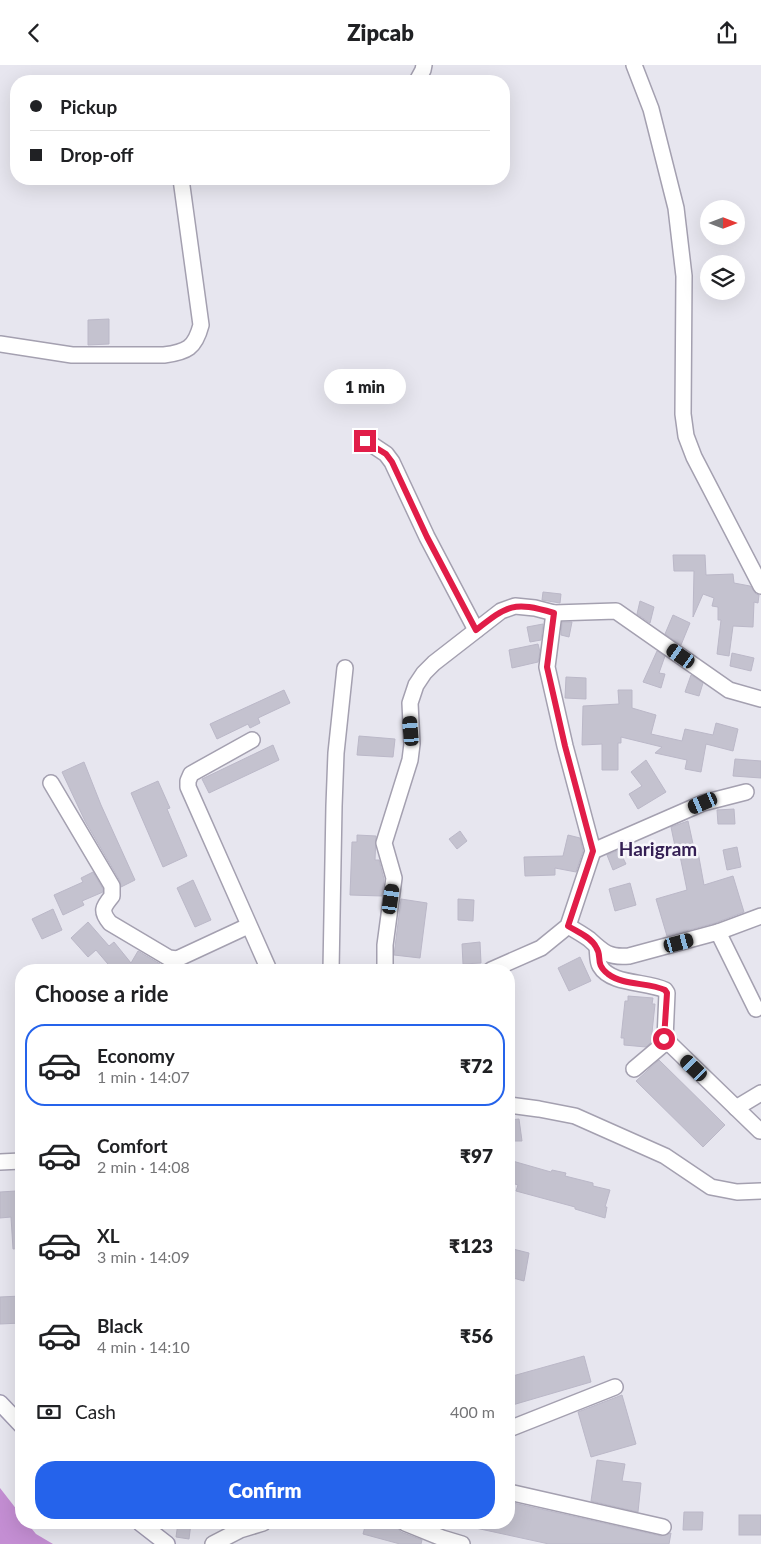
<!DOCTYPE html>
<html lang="en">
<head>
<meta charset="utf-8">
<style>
	:root { --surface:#fff; --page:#f2f2f2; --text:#202124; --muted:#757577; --line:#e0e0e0; --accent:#2563eb }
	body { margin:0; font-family:Lato,sans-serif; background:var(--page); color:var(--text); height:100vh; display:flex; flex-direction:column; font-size:19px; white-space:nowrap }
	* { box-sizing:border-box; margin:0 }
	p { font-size:16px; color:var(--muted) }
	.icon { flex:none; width:28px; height:28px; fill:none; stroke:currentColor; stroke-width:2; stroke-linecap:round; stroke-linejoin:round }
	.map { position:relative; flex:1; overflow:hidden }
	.details { position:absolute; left:15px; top:899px; width:500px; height:565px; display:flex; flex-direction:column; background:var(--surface); border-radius:20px; box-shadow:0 5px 20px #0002 }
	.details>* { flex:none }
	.top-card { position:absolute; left:10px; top:10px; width:500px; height:110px; border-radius:20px; box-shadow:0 5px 20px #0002; display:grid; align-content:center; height:110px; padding:0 20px; background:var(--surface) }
	.needle { width:32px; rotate:90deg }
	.fabs { position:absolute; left:700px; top:135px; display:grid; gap:10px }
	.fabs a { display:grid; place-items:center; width:45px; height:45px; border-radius:50%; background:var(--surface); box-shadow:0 5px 20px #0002; font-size:25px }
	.end { position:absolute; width:22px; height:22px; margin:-11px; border:6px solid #e11d48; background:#fff; box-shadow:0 0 0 2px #fff }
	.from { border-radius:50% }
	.bubble { position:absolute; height:35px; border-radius:18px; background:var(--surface); box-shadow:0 5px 20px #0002; font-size:16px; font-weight:800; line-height:35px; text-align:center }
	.car { position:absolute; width:15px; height:30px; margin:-15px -8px; border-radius:6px; box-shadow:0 0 4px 1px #0007; background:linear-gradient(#222 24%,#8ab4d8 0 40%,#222 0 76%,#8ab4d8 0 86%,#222 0) }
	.top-card b { display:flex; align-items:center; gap:18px; height:48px; font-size:19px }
	.top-card b+b { border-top:1px solid var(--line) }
	.top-card i { width:12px; height:12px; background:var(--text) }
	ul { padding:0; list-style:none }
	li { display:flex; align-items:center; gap:15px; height:82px; margin:0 10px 8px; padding:0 10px; border:2px solid transparent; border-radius:20px }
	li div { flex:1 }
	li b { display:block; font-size:19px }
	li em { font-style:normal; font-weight:800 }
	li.active { border-color:var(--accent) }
	li>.icon { width:45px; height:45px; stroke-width:1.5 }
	h2 { padding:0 20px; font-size:22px; line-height:60px }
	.pay { display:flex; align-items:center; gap:12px; height:55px; padding:0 20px; font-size:19px }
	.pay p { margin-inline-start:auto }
	.primary-button { display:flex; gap:10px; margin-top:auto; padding:10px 20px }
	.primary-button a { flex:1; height:58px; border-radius:20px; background:var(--accent); color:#fff; font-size:20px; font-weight:800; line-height:58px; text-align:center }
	header { display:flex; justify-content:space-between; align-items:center; height:65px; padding:0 20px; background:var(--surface); font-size:22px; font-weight:800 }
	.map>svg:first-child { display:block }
	.water { fill:#c48ed3 }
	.building { fill:#c4c2cf; stroke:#bbb8c8 }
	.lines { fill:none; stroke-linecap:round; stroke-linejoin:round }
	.street-casing { stroke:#a4a0b0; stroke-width:18 }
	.secondary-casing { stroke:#a19bb2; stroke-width:18 }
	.street { stroke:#fff; stroke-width:15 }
	.secondary { stroke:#fff; stroke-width:15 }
	.route { stroke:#e11d48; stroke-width:6 }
	.labels { text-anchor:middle; stroke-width:5; stroke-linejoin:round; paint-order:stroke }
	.quarter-label { font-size:19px; font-weight:bold; fill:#341f54; stroke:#f7f6fb }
</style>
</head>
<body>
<header><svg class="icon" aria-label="back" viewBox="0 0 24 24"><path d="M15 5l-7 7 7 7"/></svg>Zipcab<svg class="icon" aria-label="share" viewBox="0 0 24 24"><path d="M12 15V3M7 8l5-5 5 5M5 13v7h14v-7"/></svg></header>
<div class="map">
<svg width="761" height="1479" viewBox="0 0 761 1479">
	<rect width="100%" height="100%" fill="#e7e6ef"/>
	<path class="water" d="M0,1423L21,1450V1458H27L36,1469L53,1479H0Z"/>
	<g class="building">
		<path d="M109,254V279L88,280V255Z"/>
		<path d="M673,490H705L706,510L733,509L734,518L750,521L756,529L759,530L758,538L754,537L753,562L733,561L729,591L717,589L721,555H718V542L712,541L714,533L703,529L693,552L694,506H674Z"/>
		<path d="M543,527L561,529L560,538L542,535Z"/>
		<path d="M640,536L654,542L650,558L637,549Z"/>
		<path d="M673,550L690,558L681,580L665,569Z"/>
		<path d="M562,557H572L569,572L561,570Z"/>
		<path d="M543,559L541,575L530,577L527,562Z"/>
		<path d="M538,579L540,587L538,597L512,603L509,585Z"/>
		<path d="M657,586L665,591L659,608L665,609L661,623L643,617Z"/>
		<path d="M732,588L754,593L751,606L730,601Z"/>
		<path d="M691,610L703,618L699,631L685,627Z"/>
		<path d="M566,612L586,613V634L565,633Z"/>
		<path d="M284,625L290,638L258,653L260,658L250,663L248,659L217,674L210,659Z"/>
		<path d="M618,625H632V643L656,650L651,669L682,676L685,664L713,670L716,658L738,664L733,686L706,679L701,707L685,704L687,695L655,688L662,682L621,672V678H618V705H602V679L582,680L583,641L619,639Z"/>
		<path d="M359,671L395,674L393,692L357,690Z"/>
		<path d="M273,680L279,695L209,728L202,714Z"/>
		<path d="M735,694L761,696V713L733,711Z"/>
		<path d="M646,695L666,727L638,744L629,729L642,721L631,707Z"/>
		<path d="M84,697L101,740L135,815L121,822L120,816L85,756L62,707Z"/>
		<path d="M158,716L170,743L167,744L187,791L163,802L131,728Z"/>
		<path d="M734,744L735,759H718L717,745Z"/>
		<path d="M688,756L695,788L698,787L704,820L733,811L744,847L715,858L667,871L656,834L687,825L679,786H676L671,762Z"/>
		<path d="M460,766L467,776L457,784L449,774Z"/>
		<path d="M357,770L376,771L375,795H379L384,814L382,831L350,830L352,777H357Z"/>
		<path d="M568,770L580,773L583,786L576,807L555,803V810L525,811L524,792L563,791Z"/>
		<path d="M737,782L741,802L727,805L723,785Z"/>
		<path d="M619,785L626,799L613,805L607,790Z"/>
		<path d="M93,807L103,824V827L82,836L84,840L63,850L54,830L83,817L81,813Z"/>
		<path d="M193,815L211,855L195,862L177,823Z"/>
		<path d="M630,818L636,840L615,846L609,824Z"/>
		<path d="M401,834L427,838L420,893L394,890Z"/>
		<path d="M458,834L474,835L473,856L458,855Z"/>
		<path d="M53,844L62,865L42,874L32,854Z"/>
		<path d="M88,857L109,881L114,877L131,898L138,886L160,899L157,905H113L96,885L88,892L71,873Z"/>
		<path d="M480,877L481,898L463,899L462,879Z"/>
		<path d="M580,892L591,916L569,926L558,903Z"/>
		<path d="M628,931L653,933L652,939H655L651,977L646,982L624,980V973H621L625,936H628Z"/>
		<path d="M659,995L725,1060L703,1082L636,1016Z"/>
		<path d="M519,1054L522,1076H512L511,1070H509V1055Z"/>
		<path d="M509,1095L551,1107L552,1105L566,1108L565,1111L593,1118V1121L610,1125L605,1142H607L605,1153L575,1144V1142L516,1126L518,1120L509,1117Z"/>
		<path d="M16,1126L17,1130H21V1183L13,1184L11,1152L0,1153V1127Z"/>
		<path d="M509,1183L529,1188L524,1216L513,1213L515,1207L509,1205Z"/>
		<path d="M21,1231V1258L0,1259V1232Z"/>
		<path d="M584,1291L591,1317L509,1341V1312Z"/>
		<path d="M622,1330L636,1379L591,1392L578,1347Z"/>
		<path d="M597,1395L625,1399L622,1416L641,1418L638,1447L591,1436Z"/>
		<path d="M509,1437L661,1471L671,1468L669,1479H549L471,1462L472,1458H509Z"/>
		<path d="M684,1447H703L702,1465H683Z"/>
		<rect x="739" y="1450" width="22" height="20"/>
		<path d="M178,1458H191L189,1474L176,1472Z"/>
		<path d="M366,1458H381L397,1462L401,1467L422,1475L421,1479H400L363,1469Z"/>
	</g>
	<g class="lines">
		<defs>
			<g id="street">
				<path d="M634,0L651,44L676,143L684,211L683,349L686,371L694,392L761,521"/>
				<path d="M417,16L423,5L424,0"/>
				<path d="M0,279L72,290H164C187,287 195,283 201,260L181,114"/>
				<path d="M365,375L386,389L392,397L427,472L476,565"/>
				<path d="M252,675L191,709L188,716V722L269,905"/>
				<path d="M51,718L112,821V831C103,842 100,846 110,858L169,893L177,894L248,861"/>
				<path d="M593,786L703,738L746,727"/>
				<path d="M568,861C575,865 582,869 589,874C603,887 609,893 629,891L718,867L756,944"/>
				<path d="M718,867L761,851"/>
				<path d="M597,882C598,888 597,896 600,901C611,920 647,916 665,925L667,928L665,974L760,1066"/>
				<path d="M331,905L334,741L336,688L345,603"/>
				<path d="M385,905V880L394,813L384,778L410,695L412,679L410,638L416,620L424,608L434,598L501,546L515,541L535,543L554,548L616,546L729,625L761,634"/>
				<path d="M491,905L541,883L568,861L593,786L565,681L547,602L554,548"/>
				<path d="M634,1004L666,977"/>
				<path d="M509,1040L539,1044L575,1051L665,1091L711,1122L737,1127L761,1126"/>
				<path d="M736,1043L761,1028"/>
				<path d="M0,1097L21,1096"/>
				<path d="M509,1364L615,1322"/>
				<path d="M509,1427L663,1462"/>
				<path d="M405,1458L442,1473L462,1479"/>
				<path d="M213,1479L240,1465L263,1458"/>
			</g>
			<g id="secondary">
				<path d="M0,1338L21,1360"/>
				<path d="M140,1458L167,1479"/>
			</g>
		</defs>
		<use href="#street" class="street-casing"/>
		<use href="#secondary" class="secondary-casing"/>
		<use href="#street" class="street"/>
		<use href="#secondary" class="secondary"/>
	</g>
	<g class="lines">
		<path class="route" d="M365,376L386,389L392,397L427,472L476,565C508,540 513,536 554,548L547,602L565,681L593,786L568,861C576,866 591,872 596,882C603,892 594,898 608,909C624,921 648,917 665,925L667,928L664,974"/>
	</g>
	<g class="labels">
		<g class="quarter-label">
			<text x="658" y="791">Harigram</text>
		</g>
	</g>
</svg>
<div class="fabs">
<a><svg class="needle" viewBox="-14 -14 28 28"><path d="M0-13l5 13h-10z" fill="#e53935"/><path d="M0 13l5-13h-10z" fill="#757577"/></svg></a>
<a><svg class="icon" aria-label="layers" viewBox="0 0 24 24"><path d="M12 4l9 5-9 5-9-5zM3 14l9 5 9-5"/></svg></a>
</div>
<i class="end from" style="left:664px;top:974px"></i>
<i class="end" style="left:365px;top:376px"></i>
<div class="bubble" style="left:324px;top:304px;width:82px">1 min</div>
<i class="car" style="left:681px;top:591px;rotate:305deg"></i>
<i class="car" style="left:411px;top:666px;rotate:355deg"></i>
<i class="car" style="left:703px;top:738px;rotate:247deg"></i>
<i class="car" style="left:391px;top:834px;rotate:8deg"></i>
<i class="car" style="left:679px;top:878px;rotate:75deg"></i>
<i class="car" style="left:694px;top:1003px;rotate:314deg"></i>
<div class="top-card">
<b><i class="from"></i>Pickup</b>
<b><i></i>Drop-off</b>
</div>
<section class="details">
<h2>Choose a ride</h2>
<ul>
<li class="active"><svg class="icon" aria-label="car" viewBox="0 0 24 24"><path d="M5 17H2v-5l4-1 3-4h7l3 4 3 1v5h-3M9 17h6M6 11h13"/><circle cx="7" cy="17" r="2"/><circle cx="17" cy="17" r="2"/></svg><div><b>Economy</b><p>1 min · 14:07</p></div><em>₹72</em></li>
<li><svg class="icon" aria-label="car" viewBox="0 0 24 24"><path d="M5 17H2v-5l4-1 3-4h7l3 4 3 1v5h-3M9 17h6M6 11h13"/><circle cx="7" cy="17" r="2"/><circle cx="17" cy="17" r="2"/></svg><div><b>Comfort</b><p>2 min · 14:08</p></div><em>₹97</em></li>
<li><svg class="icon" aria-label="car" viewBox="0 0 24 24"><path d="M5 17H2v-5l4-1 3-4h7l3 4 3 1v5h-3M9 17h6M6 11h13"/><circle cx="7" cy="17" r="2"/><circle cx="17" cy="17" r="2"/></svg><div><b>XL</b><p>3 min · 14:09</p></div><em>₹123</em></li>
<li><svg class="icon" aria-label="car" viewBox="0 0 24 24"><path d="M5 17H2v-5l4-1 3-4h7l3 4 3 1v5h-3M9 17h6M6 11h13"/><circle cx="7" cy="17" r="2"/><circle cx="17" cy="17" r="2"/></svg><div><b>Black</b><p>4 min · 14:10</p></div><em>₹56</em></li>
</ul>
<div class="pay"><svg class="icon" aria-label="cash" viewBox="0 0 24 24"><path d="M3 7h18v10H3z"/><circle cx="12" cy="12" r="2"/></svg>Cash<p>400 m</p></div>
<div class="primary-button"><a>Confirm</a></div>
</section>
</div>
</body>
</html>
